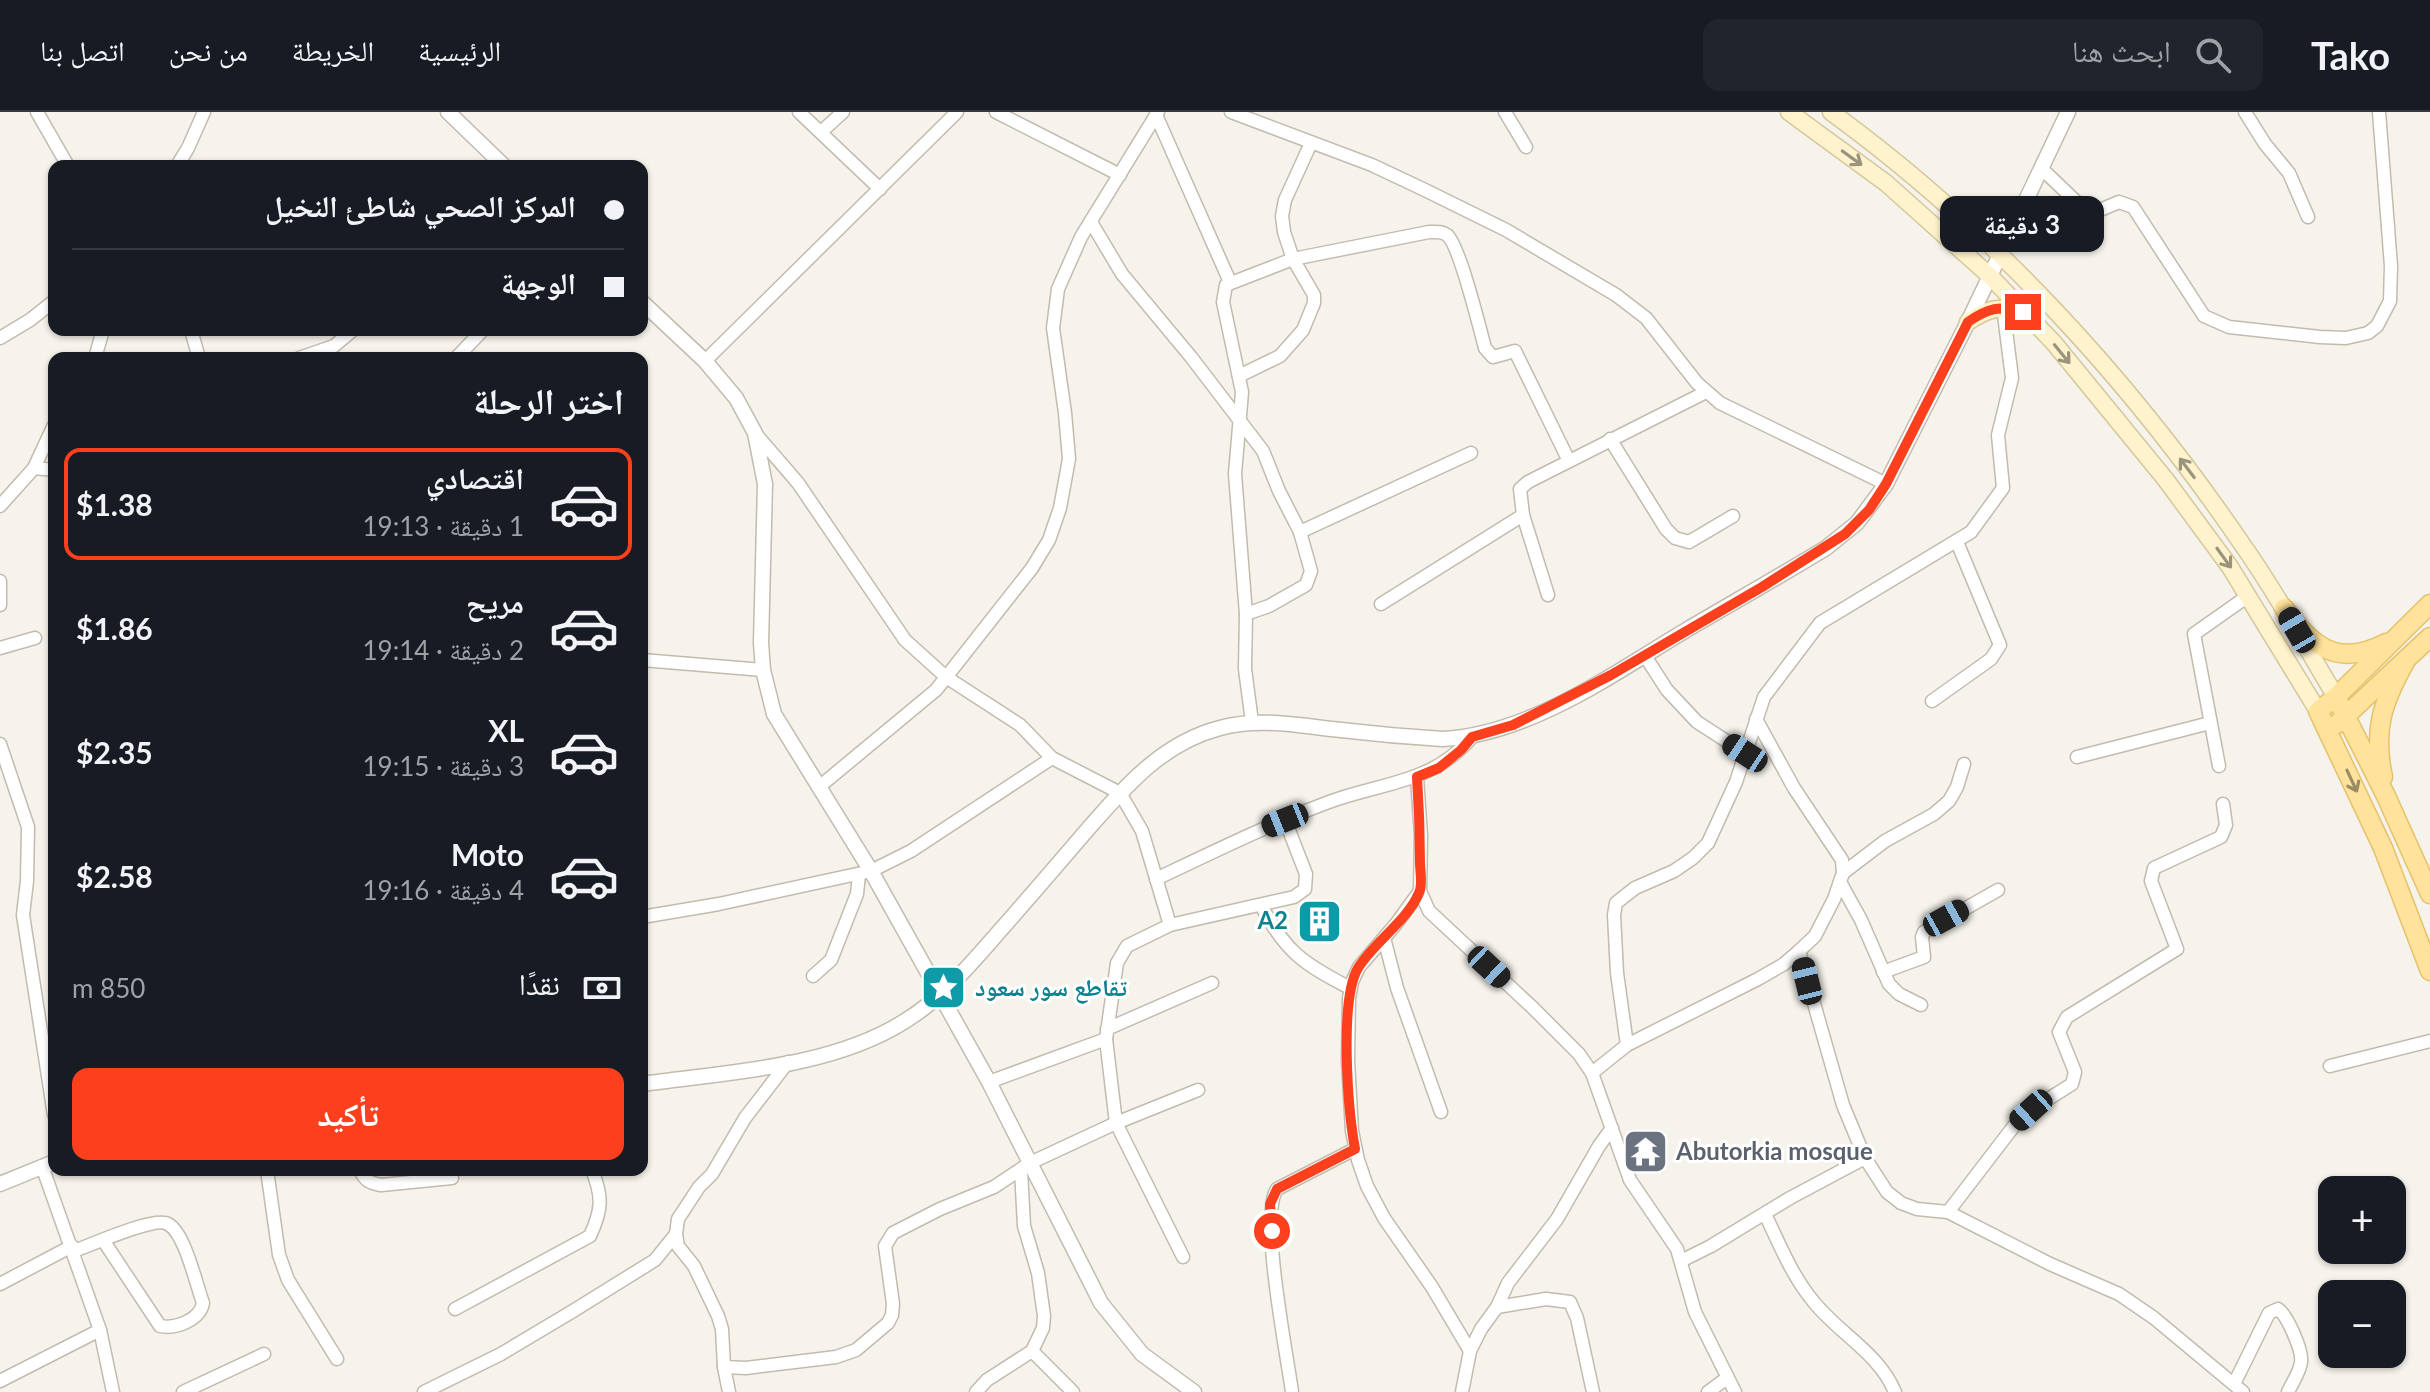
<!DOCTYPE html>
<html lang="ar">
<head>
<meta charset="utf-8">
<style>
	:root { --surface:#171b24; --page:#20242c; --text:#f1f3f6; --muted:#9ea1a6; --line:#363941; --accent:#fc3f1d }
	body { margin:0; font-family:Lato,"Noto Naskh Arabic",sans-serif; background:var(--page); color:var(--text); direction:rtl; height:100vh; display:flex; flex-direction:column; font-size:30px; white-space:nowrap }
	* { box-sizing:border-box; margin:0 }
	p { font-size:26px; color:var(--muted) }
	.icon { flex:none; width:44px; height:44px; fill:none; stroke:currentColor; stroke-width:2; stroke-linecap:round; stroke-linejoin:round }
	.map { position:relative; flex:1; overflow:hidden; direction:ltr }
	.details { position:absolute; left:48px; top:240px; width:600px; height:824px; display:flex; flex-direction:column; background:var(--surface); border-radius:16px; box-shadow:0 2px 6px #0004; direction:rtl }
	.details>* { flex:none }
	.guide { position:absolute; left:48px; top:48px; width:600px; height:176px; border-radius:16px; box-shadow:0 2px 6px #0004; direction:rtl; display:grid; align-content:center; height:176px; padding:0 24px; background:var(--surface) }
	.buttons { position:absolute; left:2318px; top:1064px; display:grid; gap:16px }
	.buttons a { display:grid; place-items:center; width:88px; height:88px; border-radius:16px; background:var(--surface); box-shadow:0 2px 6px #0004; font-size:40px }
	.end { position:absolute; width:36px; height:36px; margin:-18px; border:10px solid #fc3f1d; background:#fff; box-shadow:0 0 0 4px #fff }
	.from { border-radius:50% }
	.bubble { position:absolute; height:56px; border-radius:16px; background:var(--surface); box-shadow:0 2px 6px #0004; font-size:26px; font-weight:700; line-height:56px; text-align:center; direction:rtl }
	.car { position:absolute; width:24px; height:48px; margin:-24px -12px; border-radius:10px; box-shadow:0 0 6px 2px #0007; background:linear-gradient(#222 24%,#8ab4d8 0 40%,#222 0 76%,#8ab4d8 0 86%,#222 0) }
	.guide b { display:flex; align-items:center; gap:28px; height:76px; font-size:30px }
	.guide b+b { border-top:2px solid var(--line) }
	.guide i { width:20px; height:20px; background:var(--text) }
	ul { padding:0; list-style:none }
	li { display:flex; align-items:center; gap:24px; height:112px; margin:0 16px 12px; padding:0 8px; border:4px solid transparent; border-radius:16px }
	li div { flex:1 }
	li b { display:block; font-size:30px }
	li em { font-style:normal; font-weight:700 }
	li.current { border-color:var(--accent) }
	li>.icon { width:72px; height:72px; stroke-width:1.5 }
	h2 { padding:0 24px; font-size:36px; line-height:96px }
	.pay { display:flex; align-items:center; gap:20px; height:88px; padding:0 24px; font-size:30px }
	.pay p { margin-inline-start:auto }
	.action { display:flex; gap:16px; margin-top:auto; padding:16px 24px }
	.action a { flex:1; height:92px; border-radius:16px; background:var(--accent); color:#fff; font-size:32px; font-weight:700; line-height:92px; text-align:center }
	header { display:flex; align-items:center; gap:48px; box-sizing:border-box; height:112px; padding:0 40px; background:var(--surface); border-bottom:2px solid var(--line) }
	header strong { font-size:38px }
	nav { display:flex; gap:44px; margin-inline-start:auto; font-size:28px }
	.search { width:560px; height:72px; background:var(--page); display:flex; align-items:center; gap:20px; box-sizing:border-box; padding:0 28px; border-radius:16px; color:var(--muted); font-size:30px }
	.map>svg:first-child { display:block }
	.lines { fill:none; stroke-linecap:round; stroke-linejoin:round }
	.minor-casing { stroke:#c2bbae; stroke-width:15 }
	.tertiary-casing { stroke:#c2bbae; stroke-width:17 }
	.secondary-casing { stroke:#d6c79b; stroke-width:19 }
	.primary-casing { stroke:#e6c16a; stroke-width:21 }
	.minor { stroke:#fff; stroke-width:12 }
	.tertiary { stroke:#fff; stroke-width:14 }
	.secondary { stroke:#fff3cd; stroke-width:16 }
	.primary { stroke:#ffe39c; stroke-width:18 }
	.oneway { stroke:#9c937c }
	.oneway2 { stroke:#9c8c66 }
	.route { stroke:#fc3f1d; stroke-width:10 }
	.labels { text-anchor:middle; stroke-width:6; stroke-linejoin:round; paint-order:stroke }
	.culture-label { font-size:24px; font-weight:bold; fill:#0d838f; stroke:#fff; text-anchor:end }
	.worship-label { font-size:24px; font-weight:bold; fill:#5b616d; stroke:#fff; text-anchor:start }
</style>
</head>
<body>
<header>
<strong>Tako</strong>
<div class="search"><svg class="icon" aria-label="search" viewBox="0 0 24 24"><circle cx="10" cy="10" r="6"/><path d="M15 15l6 6"/></svg>ابحث هنا</div>
<nav><a>الرئيسية</a><a>الخريطة</a><a>من نحن</a><a>اتصل بنا</a></nav>
</header>
<div class="map">
<svg width="2430" height="1280" viewBox="0 0 2430 1280">
	<rect width="100%" height="100%" fill="#f6f3ec"/>
	<g class="lines">
		<defs>
			<g id="minor">
				<path d="M37,0L68,54"/>
				<path d="M799,0L880,77"/>
				<path d="M996,0L1120,63"/>
				<path d="M1231,0L1372,53L1427,79L1506,118L1616,183L1646,206L1697,271L1720,291L1886,372"/>
				<path d="M1505,0L1526,35"/>
				<path d="M2245,0L2265,32L2289,61L2308,105"/>
				<path d="M1156,3L1230,170"/>
				<path d="M821,20L843,0"/>
				<path d="M177,54L188,36L204,0"/>
				<path d="M2042,57L2087,100L2093,101L2119,90L2133,95L2204,204L2229,215L2320,225L2346,226L2368,221L2377,214L2390,189L2391,154L2379,0"/>
				<path d="M1091,110L1122,162L1191,245L1263,339L1279,379L1300,420L1311,459L1306,473L1269,494L1246,502"/>
				<path d="M191,218L199,246"/>
				<path d="M0,226L30,208L54,189"/>
				<path d="M95,246L103,218"/>
				<path d="M299,246L334,234L353,218"/>
				<path d="M456,246L483,218"/>
				<path d="M705,249L957,0"/>
				<path d="M1239,264L1280,244L1303,218L1314,191V183L1293,147L1284,120L1282,104L1285,88L1311,31"/>
				<path d="M755,321L798,371L905,528L946,565L1020,613L1052,646L1120,681L1142,719L1170,813"/>
				<path d="M1610,327L1666,417L1675,426L1689,430L1733,404"/>
				<path d="M34,356L54,358"/>
				<path d="M0,394L34,356L54,313"/>
				<path d="M1300,420L1471,341"/>
				<path d="M0,469V493"/>
				<path d="M1548,483L1523,403L1520,377L1528,370L1706,280"/>
				<path d="M1381,492L1523,403"/>
				<path d="M0,536L35,526"/>
				<path d="M1645,544L1667,578L1697,610L1745,641"/>
				<path d="M642,548L763,558"/>
				<path d="M1932,589L1991,547L2000,533L1957,430"/>
				<path d="M1252,610L1245,557L1246,502L1235,362L1242,280L1223,190L1226,173L1293,147L1429,120C1435,120 1442,119 1447,123C1459,132 1480,217 1485,236L1493,245L1515,239L1569,349"/>
				<path d="M0,632L28,715L27,769L23,803L54,1003"/>
				<path d="M2077,645L2210,611"/>
				<path d="M2219,654L2194,522L2248,484"/>
				<path d="M1417,665L1421,724L1420,779L1429,799L1533,896L1579,942L1592,961L1630,1068L1677,1137L1695,1200L1735,1280"/>
				<path d="M819,675L936,578L1032,456L1049,428L1060,396L1069,347L1065,301L1053,216L1058,177L1081,125L1158,0"/>
				<path d="M1843,761L1885,729L1934,702L1949,689L1957,675L1964,652"/>
				<path d="M1156,767C1213,740 1270,712 1329,690C1383,670 1432,672 1472,625"/>
				<path d="M1840,770L1861,808L1889,872L1899,882L1921,893"/>
				<path d="M1420,779L1396,812L1359,855L1352,870L1349,886L1348,949L1352,1019L1358,1048L1367,1074L1384,1106L1432,1175L1470,1239"/>
				<path d="M1261,793C1285,840 1304,852 1350,876"/>
				<path d="M642,805L719,792L871,759L911,739L1052,646"/>
				<path d="M1384,826L1397,876L1441,1000"/>
				<path d="M1799,839L1843,993L1865,1046L1887,1080L1901,1091L1917,1097L1948,1100L2050,1152L2119,1182L2154,1206L2243,1280"/>
				<path d="M1883,860L1924,845L1922,825L1924,820L1998,778"/>
				<path d="M813,864L831,848L857,782L859,762"/>
				<path d="M1107,917L1212,871"/>
				<path d="M1627,933L1758,867L1784,852L1799,839L1815,824L1834,787L1843,761L1842,748L1794,676L1756,607"/>
				<path d="M788,950L745,1006L712,1062L699,1075L678,1107L676,1122L678,1134L694,1154L718,1204L722,1217L724,1255L746,1256L836,1245L856,1238L888,1211L892,1203L893,1192L885,1134L893,1121L940,1097L994,1075L1030,1051L1116,1011L1198,978"/>
				<path d="M2330,954L2430,929"/>
				<path d="M1592,961L1627,933L1617,861L1614,803L1616,791L1635,776L1674,759L1693,746L1708,731L1736,670L1764,585L1820,511L1971,420L2003,376L1998,323L2012,266L2003,195"/>
				<path d="M989,970L1106,927"/>
				<path d="M42,1054L100,1218L113,1280"/>
				<path d="M267,1058L279,1143L288,1168L337,1247"/>
				<path d="M360,1058C365,1069 370,1071 381,1073L452,1066"/>
				<path d="M1948,1100L2017,1010L2031,998L2072,972L2075,960L2059,920L2067,905L2177,837L2151,769L2154,756L2221,725L2226,713L2223,692"/>
				<path d="M1765,1102C1779,1131 1792,1164 1813,1189C1838,1221 1879,1241 1895,1280"/>
				<path d="M74,1139C91,1133 155,1104 168,1112C185,1121 196,1172 203,1191C200,1208 176,1217 160,1214L103,1128"/>
				<path d="M1183,1145L1116,1011L1106,927L1117,851L1127,834L1170,813L1294,785L1305,777L1306,762L1285,708"/>
				<path d="M1681,1149L1711,1134L1790,1086L1865,1046"/>
				<path d="M0,1172L72,1134"/>
				<path d="M1497,1195L1546,1187L1570,1190L1577,1206L1593,1280"/>
				<path d="M455,1197L590,1124C602,1098 603,1085 592,1058"/>
				<path d="M1032,1239L1073,1280"/>
				<path d="M724,1255L729,1280"/>
				<path d="M0,1269L100,1218"/>
				<path d="M2234,1272L2269,1201L2278,1197C2287,1203 2303,1239 2301,1250C2300,1260 2292,1271 2288,1280"/>
				<path d="M183,1280L264,1242"/>
				<path d="M424,1280L501,1242L573,1199L655,1148L676,1122"/>
				<path d="M976,1280L987,1268L1032,1239L1043,1216L1044,1204L1038,1161L1024,1114L1021,1058"/>
				<path d="M1292,1280C1287,1242 1259,1103 1277,1077L1355,1037"/>
				<path d="M1462,1280L1470,1239L1481,1217L1497,1195L1508,1171L1557,1107L1599,1034L1612,1016"/>
				<path d="M1708,1280L1727,1266"/>
			</g>
			<g id="tertiary">
				<path d="M448,0L504,54"/>
				<path d="M642,190L705,249L736,286L755,321L765,372L761,531L763,558L774,602L871,759L989,970L1101,1191L1142,1242L1194,1280"/>
				<path d="M642,972C727,960 831,956 905,909C941,887 969,854 997,822C1028,787 1058,752 1088,717C1126,674 1162,631 1220,616C1260,605 1301,614 1341,618C1375,622 1409,625 1443,627C1531,622 1614,561 1688,517C1734,490 1780,464 1826,436L1857,411L1886,372L1968,210L2068,0"/>
				<path d="M0,1072L54,1050"/>
			</g>
			<g id="secondary">
				<path d="M1789,0L1886,71L1990,164L2054,231L2166,368L2230,455L2318,599"/>
				<path d="M1831,0C1993,118 2132,270 2244,435C2278,483 2306,535 2336,585"/>
				<path d="M1963,108L1998,111L2022,99"/>
				<path d="M1968,210C1987,197 1999,193 2022,200"/>
			</g>
			<g id="primary">
				<path d="M2430,492L2336,585L2318,599L2383,736L2430,859"/>
				<path d="M2284,496C2312,535 2338,556 2386,531"/>
				<path d="M2336,585L2386,684L2430,782"/>
				<path d="M2337,612L2430,525"/>
				<path d="M2383,665C2373,618 2382,591 2405,550"/>
			</g>
		</defs>
		<use href="#minor" class="minor-casing"/>
		<use href="#tertiary" class="tertiary-casing"/>
		<use href="#secondary" class="secondary-casing"/>
		<use href="#primary" class="primary-casing"/>
		<use href="#minor" class="minor"/>
		<use href="#tertiary" class="tertiary"/>
		<use href="#secondary" class="secondary"/>
		<use href="#primary" class="primary"/>
	</g>
	<defs><path id="oneway-shaft" d="M-6 0H5M1.5-3L5.5 0L1.5 3" fill="none" stroke-width="1.6" stroke-linecap="round" stroke-linejoin="round" transform="scale(2)"/></defs>
	<g class="oneway">
		<use href="#oneway-shaft" transform="translate(1852 46) rotate(36)"/>
		<use href="#oneway-shaft" transform="translate(2062 242) rotate(51)"/>
		<use href="#oneway-shaft" transform="translate(2187 356) rotate(-127)"/>
		<use href="#oneway-shaft" transform="translate(2224 446) rotate(54)"/>
	</g>
	<use class="oneway2" href="#oneway-shaft" transform="translate(2352 669) rotate(65)"/>
	<g class="lines">
		<path class="route" d="M1272,1119L1270,1092L1277,1077L1355,1037C1348,998 1339,889 1358,856C1373,831 1408,808 1419,781C1423,773 1420,759 1420,751C1420,722 1419,694 1417,665L1439,656L1461,638L1472,625L1513,613L1611,563L1762,475L1845,422L1869,398L1886,372L1968,210C1988,196 2000,193 2023,200"/>
	</g>
	<defs>
		<symbol id="building-square" viewBox="-11 -11 22 22"><rect x="-9" y="-9" width="18" height="18" rx="4" fill="#0f9aa8" stroke="#fff"/><path d="M-4-6H4V6H1V3H-1V6H-4ZM-2.5-4.3h1.7v1.8h-1.7ZM.8-4.3h1.7v1.8H.8ZM-2.5-1h1.7V.8h-1.7ZM.8-1h1.7V.8H.8Z" fill="#fff"/></symbol>
		<symbol id="sight-square" viewBox="-11 -11 22 22"><rect x="-9" y="-9" width="18" height="18" rx="4" fill="#0f9aa8" stroke="#fff"/><path d="M0-6L1.8-2.2L6-1.7L2.9 1.2L3.7 5.4L0 3.3L-3.7 5.4L-2.9 1.2L-6-1.7L-1.8-2.2Z" fill="#fff"/></symbol>
		<symbol id="temple-square" viewBox="-11 -11 22 22"><rect x="-9" y="-9" width="18" height="18" rx="4" fill="#6b7280" stroke="#fff"/><path d="M0-6L5-2H3V0L6.5 2.5H4V6H1.5V3h-3V6H-4V2.5H-6.5L-3 0V-2H-5Z" fill="#fff"/></symbol>
	</defs>
	<g fill-rule="evenodd">
		<use href="#building-square" x="1294" y="784" width="51" height="51"/>
		<use href="#sight-square" x="918" y="850" width="51" height="51"/>
		<use href="#temple-square" x="1620" y="1014" width="51" height="51"/>
	</g>
	<g class="labels">
		<g class="culture-label">
			<text x="1288" y="817">A2</text>
			<text x="975" y="884" text-anchor="start">تقاطع سور سعود</text>
		</g>
		<g class="worship-label">
			<text x="1676" y="1048">Abutorkia mosque</text>
		</g>
	</g>
</svg>
<div class="buttons">
<a>+</a>
<a>−</a>
</div>
<i class="end from" style="left:1272px;top:1119px"></i>
<i class="end" style="left:2023px;top:200px"></i>
<div class="bubble" style="left:1940px;top:84px;width:164px">3 دقيقة</div>
<i class="car" style="left:2297px;top:518px;rotate:330deg"></i>
<i class="car" style="left:1745px;top:641px;rotate:303deg"></i>
<i class="car" style="left:1285px;top:708px;rotate:248deg"></i>
<i class="car" style="left:1946px;top:806px;rotate:61deg"></i>
<i class="car" style="left:1489px;top:855px;rotate:133deg"></i>
<i class="car" style="left:1807px;top:869px;rotate:346deg"></i>
<i class="car" style="left:2031px;top:998px;rotate:228deg"></i>
<div class="guide">
<b><i class="from"></i>المركز الصحي شاطئ النخيل</b>
<b><i></i>الوجهة</b>
</div>
<section class="details">
<h2>اختر الرحلة</h2>
<ul>
<li class="current"><svg class="icon" aria-label="car" viewBox="0 0 24 24"><path d="M5 17H2v-5l4-1 3-4h7l3 4 3 1v5h-3M9 17h6M6 11h13"/><circle cx="7" cy="17" r="2"/><circle cx="17" cy="17" r="2"/></svg><div><b>اقتصادي</b><p>1 دقيقة · 19:13</p></div><em>$1.38</em></li>
<li><svg class="icon" aria-label="car" viewBox="0 0 24 24"><path d="M5 17H2v-5l4-1 3-4h7l3 4 3 1v5h-3M9 17h6M6 11h13"/><circle cx="7" cy="17" r="2"/><circle cx="17" cy="17" r="2"/></svg><div><b>مريح</b><p>2 دقيقة · 19:14</p></div><em>$1.86</em></li>
<li><svg class="icon" aria-label="car" viewBox="0 0 24 24"><path d="M5 17H2v-5l4-1 3-4h7l3 4 3 1v5h-3M9 17h6M6 11h13"/><circle cx="7" cy="17" r="2"/><circle cx="17" cy="17" r="2"/></svg><div><b>XL</b><p>3 دقيقة · 19:15</p></div><em>$2.35</em></li>
<li><svg class="icon" aria-label="car" viewBox="0 0 24 24"><path d="M5 17H2v-5l4-1 3-4h7l3 4 3 1v5h-3M9 17h6M6 11h13"/><circle cx="7" cy="17" r="2"/><circle cx="17" cy="17" r="2"/></svg><div><b>Moto</b><p>4 دقيقة · 19:16</p></div><em>$2.58</em></li>
</ul>
<div class="pay"><svg class="icon" aria-label="cash" viewBox="0 0 24 24"><path d="M3 7h18v10H3z"/><circle cx="12" cy="12" r="2"/></svg>نقدًا<p>850 m</p></div>
<div class="action"><a>تأكيد</a></div>
</section>
</div>
</body>
</html>
